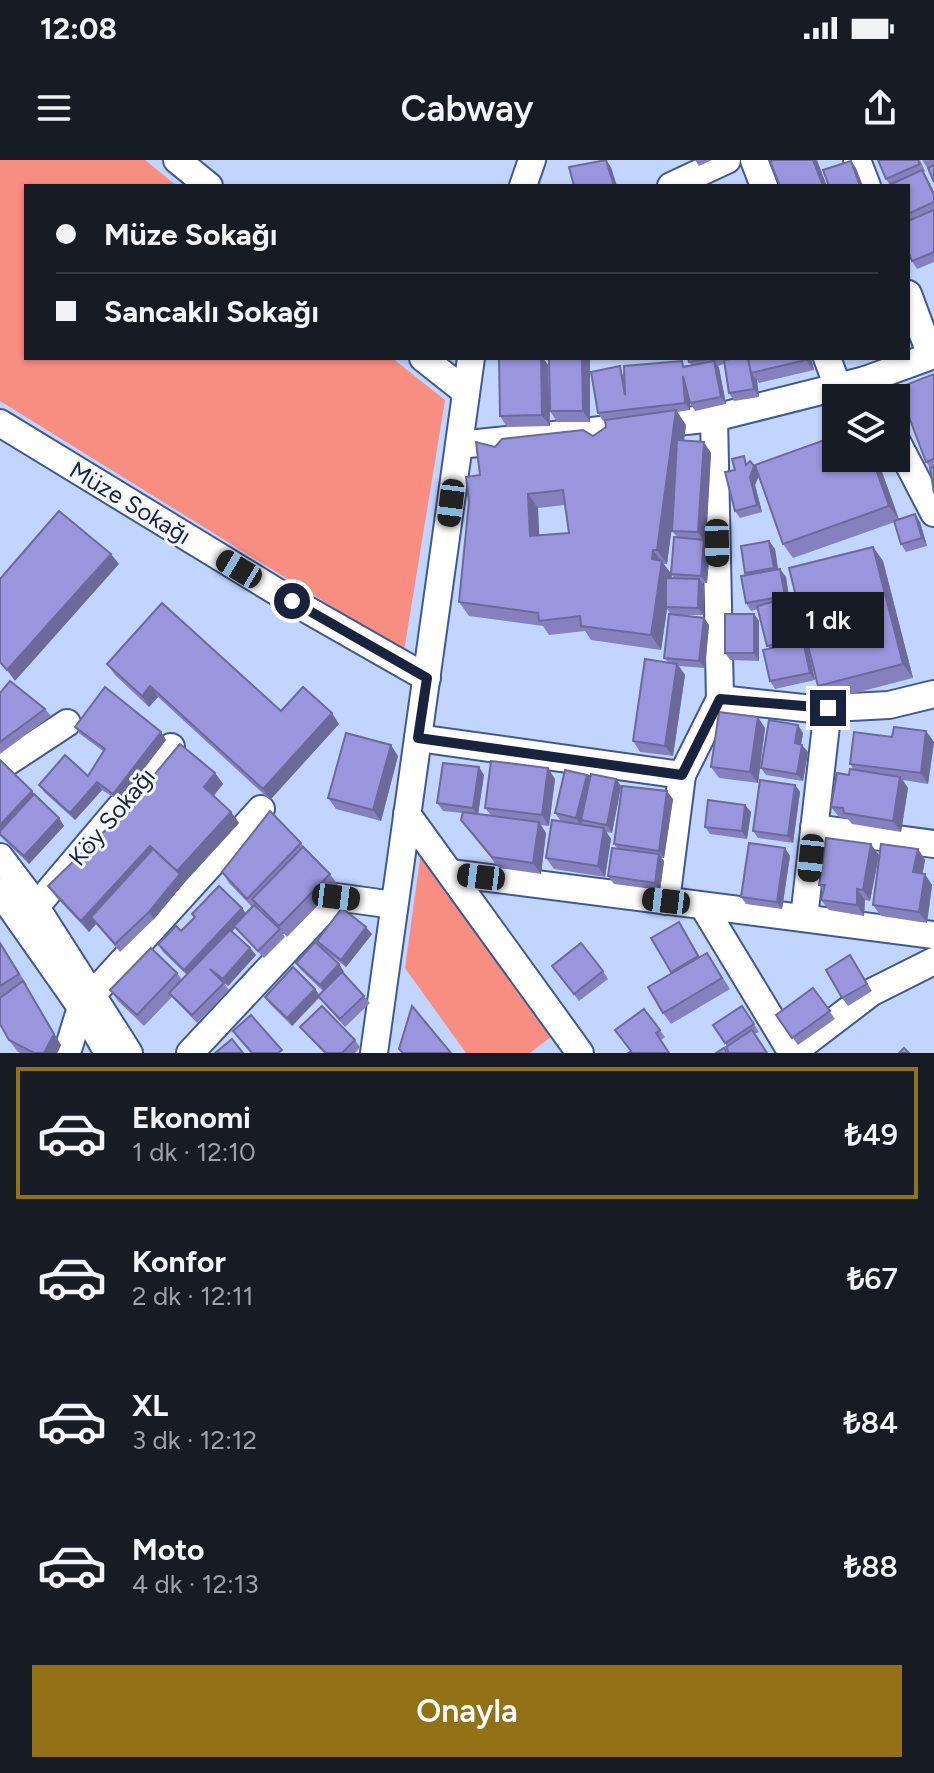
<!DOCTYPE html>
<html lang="tr">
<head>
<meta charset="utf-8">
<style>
	:root { --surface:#171b24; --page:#20242c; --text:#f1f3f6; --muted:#9ea1a6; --line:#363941; --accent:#927117 }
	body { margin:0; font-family:Figtree,sans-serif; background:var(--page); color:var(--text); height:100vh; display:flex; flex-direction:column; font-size:30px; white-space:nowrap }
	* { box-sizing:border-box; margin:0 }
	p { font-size:26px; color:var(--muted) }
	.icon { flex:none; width:44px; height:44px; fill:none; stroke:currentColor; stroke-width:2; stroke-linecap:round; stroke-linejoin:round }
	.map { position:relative; height:893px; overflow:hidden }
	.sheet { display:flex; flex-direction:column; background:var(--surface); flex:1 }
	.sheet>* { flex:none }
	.hud { position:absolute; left:24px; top:24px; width:886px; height:176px; border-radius:0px; box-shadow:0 2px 6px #0004; display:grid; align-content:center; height:176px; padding:0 32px; background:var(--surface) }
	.tools { position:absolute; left:822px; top:224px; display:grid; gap:16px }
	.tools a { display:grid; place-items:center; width:88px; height:88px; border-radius:0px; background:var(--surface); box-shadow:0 2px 6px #0004; font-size:40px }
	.end { position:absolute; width:36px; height:36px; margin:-18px; border:10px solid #19233d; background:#fff; box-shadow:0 0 0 4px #fff }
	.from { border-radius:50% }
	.bubble { position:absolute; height:56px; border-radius:0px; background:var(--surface); box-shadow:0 2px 6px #0004; font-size:26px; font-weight:600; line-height:56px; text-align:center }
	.car { position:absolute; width:24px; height:48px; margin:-24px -12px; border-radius:10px; box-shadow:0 0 6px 2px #0007; background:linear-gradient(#222 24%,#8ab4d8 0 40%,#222 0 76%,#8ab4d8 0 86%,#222 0) }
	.hud b { display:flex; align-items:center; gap:28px; height:76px; font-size:30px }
	.hud b+b { border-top:2px solid var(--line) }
	.hud i { width:20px; height:20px; background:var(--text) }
	ul { padding:14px 0 0; list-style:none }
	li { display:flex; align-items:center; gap:24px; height:132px; margin:0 16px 12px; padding:0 16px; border:4px solid transparent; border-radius:0px }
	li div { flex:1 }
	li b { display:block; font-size:30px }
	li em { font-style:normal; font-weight:600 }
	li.selected { border-color:var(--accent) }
	li>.icon { width:72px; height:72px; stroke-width:1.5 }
	.action { display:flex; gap:16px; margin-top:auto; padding:16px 32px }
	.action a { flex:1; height:92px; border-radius:0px; background:var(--accent); color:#fff; font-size:32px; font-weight:600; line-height:92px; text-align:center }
	.status { display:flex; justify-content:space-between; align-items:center; height:56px; padding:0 40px; background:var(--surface); direction:ltr }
	.status svg { height:22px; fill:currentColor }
	header { display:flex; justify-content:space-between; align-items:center; height:104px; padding:0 32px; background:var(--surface); font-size:36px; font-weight:600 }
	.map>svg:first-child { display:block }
	.green { fill:#f88d82 }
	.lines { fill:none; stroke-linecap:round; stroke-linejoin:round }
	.minor-casing { stroke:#405895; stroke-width:30 }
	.minor { stroke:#fff; stroke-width:26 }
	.wall { fill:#8481be; fill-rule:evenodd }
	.shaded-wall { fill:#6c699b }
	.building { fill:#9a96dd; stroke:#6c699b; stroke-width:2; fill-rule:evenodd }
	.route { stroke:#19233d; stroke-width:10 }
	.labels { text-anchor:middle; stroke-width:6; stroke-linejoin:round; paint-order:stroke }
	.street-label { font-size:24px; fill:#19233d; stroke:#f3f6fd }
</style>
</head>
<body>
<div class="status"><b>12:08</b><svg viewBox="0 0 49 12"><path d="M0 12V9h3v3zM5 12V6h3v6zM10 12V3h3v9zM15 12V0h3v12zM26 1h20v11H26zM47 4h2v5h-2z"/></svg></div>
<header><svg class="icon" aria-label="menu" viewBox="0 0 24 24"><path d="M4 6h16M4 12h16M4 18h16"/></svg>Cabway<svg class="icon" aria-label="share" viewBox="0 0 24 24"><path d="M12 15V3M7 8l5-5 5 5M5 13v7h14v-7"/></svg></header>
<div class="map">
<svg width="934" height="893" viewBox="0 0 934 893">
	<rect width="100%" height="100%" fill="#c2d5fe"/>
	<g class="green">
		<path d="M0,0H145L177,26H26V198H392L445,240L404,491L0,241Z"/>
		<path d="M424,670L565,866L530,893H466L405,808Z"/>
	</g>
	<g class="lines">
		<defs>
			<g id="minor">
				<path d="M177,0L209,26"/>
				<path d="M754,0L764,26"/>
				<path d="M857,0L867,26"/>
				<path d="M523,26L532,0"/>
				<path d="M671,26L727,0"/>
				<path d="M908,134L931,196"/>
				<path d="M423,198L466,232"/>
				<path d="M827,198L838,227"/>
				<path d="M865,220L934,195"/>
				<path d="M714,258L865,220L874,238"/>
				<path d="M0,263L292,441L427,518"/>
				<path d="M896,280L934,353"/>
				<path d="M459,285L714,258L720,539L682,615"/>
				<path d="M720,539L813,549L889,545L934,534"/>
				<path d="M418,578L682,615L666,741"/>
				<path d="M0,607L67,563"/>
				<path d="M407,654L580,893"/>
				<path d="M814,668L934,684"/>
				<path d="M0,697L25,730L129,893"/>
				<path d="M450,713L934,775"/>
				<path d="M0,732L85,853L108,893"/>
				<path d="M703,746L792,893"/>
				<path d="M804,758L828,548"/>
				<path d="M22,763L171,587"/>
				<path d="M67,893L81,847L261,649"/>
				<path d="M190,893L336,737L394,745"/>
				<path d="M374,893L471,198"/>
				<path d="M792,893L872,832L934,801"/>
			</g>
		</defs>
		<use href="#minor" class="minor-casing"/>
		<use href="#minor" class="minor"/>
	</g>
	<g class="wall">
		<path d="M695,0H712L699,6Z"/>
		<path d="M920,0L925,11L924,12L934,31V102L917,109L912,101L908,91V26L890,25L886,19Z"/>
		<path d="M922,0H934V22L928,9Z"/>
		<path d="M499,198H543L548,205L550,266L507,267L500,256Z"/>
		<path d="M549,198H589L590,200V262H557L550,251Z"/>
		<path d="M688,198H730V199L811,198L814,210L759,223L757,220L759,237L734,241L729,233L724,204L718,206L719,208L726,244L695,251L690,243V250L677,252L686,265L684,281L711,293L706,382L710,387L707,423H702L704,426L703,455H671L704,458L709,465L705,508L679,506L685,515L673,596L640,592L633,581L668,502L664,498L671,455L667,449L661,490L591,480L585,471L549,475L543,466L469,456L459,442L495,287L593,276L606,267L605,260L603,261L598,253L624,212L691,205ZM565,345L569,373L539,375L538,348ZM672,362V371L677,377L671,414L675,419H671L672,415L664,404H667Z"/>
		<path d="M934,214V333L930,308L926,302Z"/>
		<path d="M836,298H877L899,359L920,362L927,386L906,392L901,384L895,362L793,398L783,384L759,315L755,325L762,352L740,358L735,351V310L749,303L757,310Z"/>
		<path d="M769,381L775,389L778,410L786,417L789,438L795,445L804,482L808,488L815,520L775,529L770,521L769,488L758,449L751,451L746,443L747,415L745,413Z"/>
		<path d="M873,387L883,401L913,518L828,540L818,526Z"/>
		<path d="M754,454L759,461V501L730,500L725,493Z"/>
		<path d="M107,504L281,551L339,564L270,640L158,537L149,547L115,515Z"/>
		<path d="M0,533L45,549L51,556L0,594Z"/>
		<path d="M75,567L161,572L166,580L119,641L102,630L75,660L44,632L39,625L88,616L103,591L80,574Z"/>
		<path d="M765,568L758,623L719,618L711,607Z"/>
		<path d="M926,571L934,582L928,624L903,620L908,628L901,672L852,664L848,659L839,657L831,647L849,615L854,610L850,604Z"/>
		<path d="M803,573L801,584L808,592L803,621L766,615L761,608Z"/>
		<path d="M398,596L381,661L336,649L328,638Z"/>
		<path d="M0,600L59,658L64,666L29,704L0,676Z"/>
		<path d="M215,613L223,624L213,636L231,652L239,663L185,722L154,759L120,792L96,764L89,772L56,737L48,726Z"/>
		<path d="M484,615L478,654L491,655L485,648L555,619L549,666L541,665L546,673L541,714L499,708L461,660L462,653L443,651L437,643Z"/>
		<path d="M587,615L590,619H616L621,626L612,673L606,672L611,679L605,717L554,709L546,698L560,660L555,653Z"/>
		<path d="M795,625L800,632L793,683L758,678L753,671Z"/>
		<path d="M673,639L664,698H661L664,701L660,730L614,724L608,716L617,688L614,684Z"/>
		<path d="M745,645L751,652L747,679L710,674L705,667Z"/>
		<path d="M301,683L330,714L338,725L287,777L258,747H257L280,769L285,777L264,798L235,768L232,772L250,788L256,795L228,826L224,823L229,830L197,863L172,837L144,866L118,841L110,830L177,813L182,820L187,815L163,792L158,784L181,771L194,758L192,754L246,753L252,747L229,723L222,712Z"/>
		<path d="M785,688L790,696L782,749L746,744L741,737Z"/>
		<path d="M918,689L925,700L922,714L932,725L927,763L881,756L873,745Z"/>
		<path d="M879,695L870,741L865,740L864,756L829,750L821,740L824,731L819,725Z"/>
		<path d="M679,762L700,797L707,793L730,829L671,864L663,853L672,814L651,778Z"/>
		<path d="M372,774L346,807L325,791L339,804L344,812L343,813L364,836L370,843L345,867L319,838L292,866L270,844L265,837L315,829L319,835L323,831L301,810L296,803L321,788L317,781Z"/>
		<path d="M0,782L27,825H26L61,885L57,893H20L17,891L9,880L0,864Z"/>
		<path d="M855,803L872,831L848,846L842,838Z"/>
		<path d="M603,811L608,819L579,841L557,813Z"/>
		<path d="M813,828L835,859L798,885L776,855Z"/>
		<path d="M742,846L759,872L727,886L713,865Z"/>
		<path d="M644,849L665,877L661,880L631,891Z"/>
		<path d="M300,867L355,880L360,887L355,893H324L306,874Z"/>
	</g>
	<g class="shaded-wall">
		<path d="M606,0L611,7L617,26H614Z"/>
		<path d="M813,0H817L827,26H823Z"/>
		<path d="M851,1L856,8L863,26H860Z"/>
		<path d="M541,198H543L548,205L550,266L542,255Z"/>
		<path d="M582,198H589L590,200V262L583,251Z"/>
		<path d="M806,198H811L814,210L806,200Z"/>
		<path d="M714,201L719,208L726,244L721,237Z"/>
		<path d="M751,213L757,220L759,237L754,229Z"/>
		<path d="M683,216L689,223L690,250L685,243Z"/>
		<path d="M676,250L686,265L667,404L657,390Z"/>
		<path d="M704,282L711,293L706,382L710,387L707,423L701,416L704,381L698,372Z"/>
		<path d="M872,298H877L899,360L889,346Z"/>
		<path d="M754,306L760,313L755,325L762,352L757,345L750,317Z"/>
		<path d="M528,334L538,348L540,390L530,376Z"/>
		<path d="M915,354L920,362L927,386L922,378Z"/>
		<path d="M769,381L775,389L779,415L774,408Z"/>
		<path d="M873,387L883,401L913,518L903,504Z"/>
		<path d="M653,390L672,415L661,490L651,475L652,399Z"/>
		<path d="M111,394L119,404L15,521L7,510Z"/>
		<path d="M780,409L786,417L790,444L785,436Z"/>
		<path d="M699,419L704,426L703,455L698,448Z"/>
		<path d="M790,437L795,445L804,482L808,488L815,520L810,513L804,484L799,478Z"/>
		<path d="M754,454L759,461V501L754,493Z"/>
		<path d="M704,458L709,465L705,508L699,501Z"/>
		<path d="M677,504L685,515L673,596L665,586Z"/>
		<path d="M150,526L158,537L149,547L142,536Z"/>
		<path d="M332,553L339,564L270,640L263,629Z"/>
		<path d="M758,557L765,568L758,623L750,612Z"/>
		<path d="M798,565L803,573L800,591L795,583Z"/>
		<path d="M926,571L934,582L928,624L921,613Z"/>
		<path d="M161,572L166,580L119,641L113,634Z"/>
		<path d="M391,585L398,596L381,661L373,650Z"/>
		<path d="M802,585L808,592L803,621L797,614Z"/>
		<path d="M479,607L484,615L478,655L473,648Z"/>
		<path d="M548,608L555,619L549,666L542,655Z"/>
		<path d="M215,613L223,624L212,638L204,627Z"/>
		<path d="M587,615L592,622L581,666L576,658Z"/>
		<path d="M900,617L908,628L901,672L893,661Z"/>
		<path d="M616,619L621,626L612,673L607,665Z"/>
		<path d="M97,622L102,630L75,660L70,653Z"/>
		<path d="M795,625L800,632L793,683L788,676Z"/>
		<path d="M32,631L39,642L0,674V665Z"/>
		<path d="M667,631L673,639L664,698L659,691Z"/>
		<path d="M745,645L751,652L747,679L742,671Z"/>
		<path d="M231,652L239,663L185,722L154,759L149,752L180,714L177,711Z"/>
		<path d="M59,658L64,666L29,704L24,696Z"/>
		<path d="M539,662L546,673L541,714L533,703Z"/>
		<path d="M604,668L611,679L605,717L598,706Z"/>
		<path d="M871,684L879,695L870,741L863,730Z"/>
		<path d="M150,686L158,697L91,757L96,764L89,772L81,761Z"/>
		<path d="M785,688L790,696L782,749L777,742Z"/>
		<path d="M918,689L925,700L921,722L913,712Z"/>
		<path d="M659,694L664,701L660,730L655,723Z"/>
		<path d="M925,714L932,725L927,763L919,752Z"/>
		<path d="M857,729L865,740L864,756L857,745Z"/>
		<path d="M242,748L247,755L189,817L184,810Z"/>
		<path d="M366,767L372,774L346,807L341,800Z"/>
		<path d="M250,788L256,795L228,826L223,819Z"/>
		<path d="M339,804L344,812L325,832L320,825Z"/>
		<path d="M23,821L61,885L57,893H44Z"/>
		<path d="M315,829L320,836L292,866L287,858Z"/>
	</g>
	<g class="building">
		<path d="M606,0L614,26H574L569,7Z"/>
		<path d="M774,0H813L823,26H780L770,1Z"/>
		<path d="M878,0H918L920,4L886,19Z"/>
		<path d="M851,1L860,26H829L823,10Z"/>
		<path d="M934,5V22L928,8Z"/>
		<path d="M922,10L934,35V42L908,54V26H887Z"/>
		<path d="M934,50V92L912,101L908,91V61Z"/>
		<path d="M499,198H541L542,255L500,256Z"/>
		<path d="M549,198H582L583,251H550Z"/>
		<path d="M688,198H713L689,202Z"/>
		<path d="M736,198H748L754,229L729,233L724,200Z"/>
		<path d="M748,198H806V200L751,213Z"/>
		<path d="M682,201L683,207L714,201L721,237L690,243L683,216L685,243L598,253L591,212L620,206L625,235L624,206Z"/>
		<path d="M934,214V299L926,302L898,228Z"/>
		<path d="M676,250L657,390H653L652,399L662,401L651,475L581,466L580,456L539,461L538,453L459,442L469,342L466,317L480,315L476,282L495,287L502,279L583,270L593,276L606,267L605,260ZM563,330L569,373L530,376L528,334Z"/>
		<path d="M836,276V298H872L889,346L783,384L755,305Z"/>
		<path d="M677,280L704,282L698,372L672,371Z"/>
		<path d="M744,296L746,305L750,301L754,306L750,317L757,345L735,351L725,312L735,310L732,299Z"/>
		<path d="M934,307V333L930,308Z"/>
		<path d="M59,351L111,394L7,510L0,502V419Z"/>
		<path d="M915,354L922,378L901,384L894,361Z"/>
		<path d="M674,377L704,380L701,416L671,414Z"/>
		<path d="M769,381L774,408L745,413L741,386Z"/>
		<path d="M873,387L903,504L818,526L789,408Z"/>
		<path d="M780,409L785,436L746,443L741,416Z"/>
		<path d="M666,418L699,419L698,448L666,447Z"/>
		<path d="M790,437L799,478L767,486L757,446Z"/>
		<path d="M162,443L281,551L303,527L332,553L263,629L150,526L142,536L107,504Z"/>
		<path d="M669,454L704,458L699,501L664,498Z"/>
		<rect x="725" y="454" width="29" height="39"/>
		<path d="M803,481L810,513L770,521L763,490Z"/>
		<path d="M645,499L677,504L665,586L633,581Z"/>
		<path d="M10,521L45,549L0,582V533Z"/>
		<path d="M105,527L161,572L113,634L97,622L70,653L39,625L65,595L88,616L105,589L75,567Z"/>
		<path d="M719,552L758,557L750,612L711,607Z"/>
		<path d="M769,560L798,565L795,583L802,585L797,614L761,608Z"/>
		<path d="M894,567L926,571L921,613L850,604L854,572L892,577Z"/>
		<path d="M346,573L391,585L373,650L328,638Z"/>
		<path d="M180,584L215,613L204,627L231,652L177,711L150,686L81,761L48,726L120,656Z"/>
		<path d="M0,600L32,631L0,665Z"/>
		<path d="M491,601L548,608L542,655L485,648Z"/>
		<path d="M443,603L479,607L473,648L437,643Z"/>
		<path d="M850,609L900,617L893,661L844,653L843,648L831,647L837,613L849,615Z"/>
		<path d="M565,610L587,615L576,658L555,653Z"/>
		<path d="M591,614L616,619L607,665L581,660Z"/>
		<path d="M760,620L795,625L788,676L753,671Z"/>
		<path d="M622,626L667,631L659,691L614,684Z"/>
		<path d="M34,634L59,658L24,696L0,674V671Z"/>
		<path d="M708,640L745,645L742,671L705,667Z"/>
		<path d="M270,651L301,683L247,739L222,712Z"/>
		<path d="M463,652L539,662L533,703L492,697L461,660Z"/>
		<path d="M552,660L604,668L598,706L546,698Z"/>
		<path d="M826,678L871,684L863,730L857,729V745L821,740L825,725H819Z"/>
		<path d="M749,683L785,688L777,742L741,737Z"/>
		<path d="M881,684L918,689L913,712L925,714L919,752L873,745Z"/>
		<path d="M303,687L330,714L279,766L252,739Z"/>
		<path d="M612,688L659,694L655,723L608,716Z"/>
		<path d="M153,689L180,714L149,752L115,784L91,757Z"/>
		<path d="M219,726L242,748L184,810L158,784L176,766L181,771L195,757L192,754Z"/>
		<path d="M254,745L280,769L258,791L234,766Z"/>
		<path d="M342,748L366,767L341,800L317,781Z"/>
		<path d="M679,762L698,796L671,812L651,778Z"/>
		<path d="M230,770L250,788L223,819L210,809L224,823L192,855L169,833Z"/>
		<path d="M315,782L339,804L320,825L296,803Z"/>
		<path d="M0,783L19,814L0,826Z"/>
		<path d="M581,783L603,811L574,834L552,806Z"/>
		<path d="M151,788L177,813L137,855L110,830Z"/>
		<path d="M707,793L722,818L663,853L648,827Z"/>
		<path d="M850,795L867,824L842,838L826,810Z"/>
		<path d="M293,807L315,829L287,858L265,837Z"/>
		<path d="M342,812L364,836L340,859L318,836Z"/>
		<path d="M23,821L54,874L44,893H34L9,880L0,864V838Z"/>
		<path d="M813,828L830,851L792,878L776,855Z"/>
		<path d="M322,846L355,880L342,893H326L300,867Z"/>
		<path d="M412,846L451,893H403L399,889Z"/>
		<path d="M742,846L754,864L725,883L713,865Z"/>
		<path d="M644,849L660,870L656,873L669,893H628L631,891L615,870Z"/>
		<path d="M251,855L282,890L278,893H252L233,871Z"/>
		<path d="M752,870L767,893H729L726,887Z"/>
		<path d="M232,879L243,893H215Z"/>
		<path d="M724,888L727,893H716Z"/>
		<path d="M904,888L909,893H899Z"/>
	</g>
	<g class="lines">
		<path class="route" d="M292,441L427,518L418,578L682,615L720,539L828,548"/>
	</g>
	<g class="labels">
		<g class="street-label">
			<text transform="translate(130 343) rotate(31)" y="8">Müze Sokağı</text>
			<text transform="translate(112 657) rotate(-50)" y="8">Köy Sokağı</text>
		</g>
	</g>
</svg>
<div class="tools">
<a><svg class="icon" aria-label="layers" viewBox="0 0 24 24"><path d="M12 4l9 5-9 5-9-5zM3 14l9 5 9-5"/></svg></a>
</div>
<i class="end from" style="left:292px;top:441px"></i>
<i class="end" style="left:828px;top:548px"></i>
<div class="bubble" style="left:772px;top:432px;width:112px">1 dk</div>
<i class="car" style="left:451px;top:343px;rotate:187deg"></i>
<i class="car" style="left:717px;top:383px;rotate:179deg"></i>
<i class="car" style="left:239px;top:409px;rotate:301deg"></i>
<i class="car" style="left:811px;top:698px;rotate:186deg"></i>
<i class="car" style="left:481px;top:717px;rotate:277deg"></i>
<i class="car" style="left:336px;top:737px;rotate:97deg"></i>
<i class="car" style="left:666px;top:741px;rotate:277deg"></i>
<div class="hud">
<b><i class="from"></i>Müze Sokağı</b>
<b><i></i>Sancaklı Sokağı</b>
</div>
</div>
<section class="sheet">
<ul>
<li class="selected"><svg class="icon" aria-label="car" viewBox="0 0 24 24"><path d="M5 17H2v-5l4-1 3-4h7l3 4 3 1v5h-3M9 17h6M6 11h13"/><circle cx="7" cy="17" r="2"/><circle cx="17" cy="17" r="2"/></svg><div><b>Ekonomi</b><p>1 dk · 12:10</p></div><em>₺49</em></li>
<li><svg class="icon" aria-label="car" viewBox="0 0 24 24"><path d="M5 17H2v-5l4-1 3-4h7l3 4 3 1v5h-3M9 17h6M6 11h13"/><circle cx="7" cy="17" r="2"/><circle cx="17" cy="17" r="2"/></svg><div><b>Konfor</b><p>2 dk · 12:11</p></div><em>₺67</em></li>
<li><svg class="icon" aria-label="car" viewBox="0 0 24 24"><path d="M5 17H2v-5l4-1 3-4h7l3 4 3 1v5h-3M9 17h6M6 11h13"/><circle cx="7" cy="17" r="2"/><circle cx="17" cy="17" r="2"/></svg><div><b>XL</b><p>3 dk · 12:12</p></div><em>₺84</em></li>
<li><svg class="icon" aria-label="car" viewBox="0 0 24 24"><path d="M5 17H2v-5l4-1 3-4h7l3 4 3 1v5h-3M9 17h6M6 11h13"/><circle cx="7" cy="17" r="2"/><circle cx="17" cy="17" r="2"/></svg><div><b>Moto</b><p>4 dk · 12:13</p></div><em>₺88</em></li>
</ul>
<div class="action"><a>Onayla</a></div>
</section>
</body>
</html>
